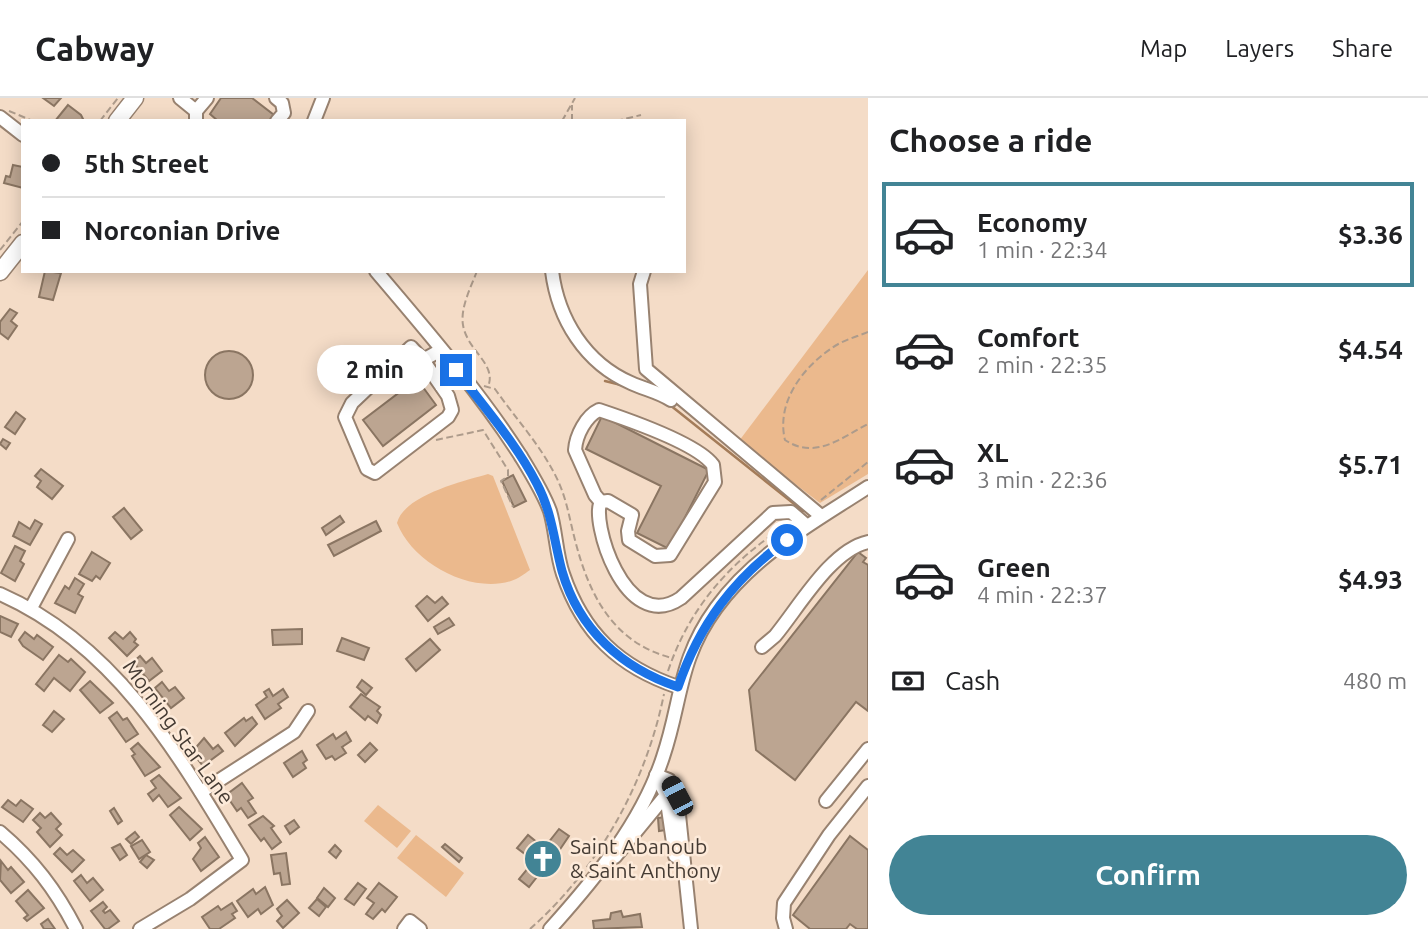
<!DOCTYPE html>
<html lang="en">
<head>
<meta charset="utf-8">
<style>
	:root { --surface:#fff; --page:#f2f2f2; --text:#202124; --muted:#757577; --line:#e0e0e0; --accent:#428495 }
	body { margin:0; font-family:Ubuntu,sans-serif; background:var(--page); color:var(--text); height:100vh; display:flex; flex-direction:column; font-size:26px; white-space:nowrap }
	* { box-sizing:border-box; margin:0 }
	p { font-size:23px; color:var(--muted) }
	.icon { flex:none; width:38px; height:38px; fill:none; stroke:currentColor; stroke-width:2; stroke-linecap:round; stroke-linejoin:round }
	.map { position:relative; flex:1; overflow:hidden }
	.panel { display:flex; flex-direction:column; background:var(--surface); width:560px }
	.panel>* { flex:none }
	.top-card { position:absolute; left:21px; top:21px; width:665px; height:154px; border-radius:0px; box-shadow:0 4px 18px #0003; display:grid; align-content:center; height:154px; padding:0 21px; background:var(--surface) }
	.end { position:absolute; width:32px; height:32px; margin:-16px; border:9px solid #1a73e8; background:#fff; box-shadow:0 0 0 4px #fff }
	.from { border-radius:50% }
	.bubble { position:absolute; height:49px; border-radius:24px; background:var(--surface); box-shadow:0 4px 18px #0003; font-size:23px; font-weight:600; line-height:49px; text-align:center }
	.car { position:absolute; width:21px; height:42px; margin:-21px -10px; border-radius:9px; box-shadow:0 0 5px 2px #0007; background:linear-gradient(#222 24%,#8ab4d8 0 40%,#222 0 76%,#8ab4d8 0 86%,#222 0) }
	.top-card b { display:flex; align-items:center; gap:24px; height:66px; font-size:26px }
	.top-card b+b { border-top:2px solid var(--line) }
	.top-card i { width:18px; height:18px; background:var(--text) }
	ul { padding:0; list-style:none }
	li { display:flex; align-items:center; gap:21px; height:105px; margin:0 14px 10px; padding:0 7px; border:4px solid transparent; border-radius:0px }
	li div { flex:1 }
	li b { display:block; font-size:26px }
	li em { font-style:normal; font-weight:600 }
	li.current { border-color:var(--accent) }
	li>.icon { width:63px; height:63px; stroke-width:1.5 }
	h2 { padding:0 21px; font-size:32px; line-height:84px }
	.pay { display:flex; align-items:center; gap:18px; height:77px; padding:0 21px; font-size:26px }
	.pay p { margin-inline-start:auto }
	.action { display:flex; gap:14px; margin-top:auto; padding:14px 21px }
	.action a { flex:1; height:80px; border-radius:42px; background:var(--accent); color:#fff; font-size:28px; font-weight:600; line-height:80px; text-align:center }
	header { display:flex; align-items:center; gap:42px; box-sizing:border-box; height:98px; padding:0 35px; background:var(--surface); border-bottom:2px solid var(--line) }
	header strong { font-size:33px }
	nav { display:flex; gap:38px; margin-inline-start:auto; font-size:24px }
	main { display:flex; flex:1; min-height:0 }
	.map>svg:first-child { display:block }
	.green { fill:#ebb98d }
	.lines { fill:none; stroke-linecap:round; stroke-linejoin:round }
	.stream { stroke:#a47c59; stroke-width:2.5 }
	.building { fill:#bca591; stroke:#8a7562; stroke-width:2 }
	.minor-casing { stroke:#988270; stroke-width:16 }
	.major-casing { stroke:#988270; stroke-width:19 }
	.path { stroke:#ad9b8b; stroke-width:2; stroke-dasharray:7 3.5; stroke-linecap:butt }
	.minor { stroke:#fff; stroke-width:12 }
	.major { stroke:#fff; stroke-width:16 }
	.route { stroke:#1a73e8; stroke-width:9 }
	.labels { text-anchor:middle; stroke-width:5; stroke-linejoin:round; paint-order:stroke }
	.street-label { font-size:21px; fill:#453b33; stroke:#fdead9 }
	.poi-label { font-size:21px; fill:#453b33; stroke:#fdead9; text-anchor:start }
</style>
</head>
<body>
<header>
<strong>Cabway</strong>
<nav><a>Map</a><a>Layers</a><a>Share</a></nav>
</header>
<main>
<div class="map">
<svg width="868" height="831" viewBox="0 0 868 831">
	<rect width="100%" height="100%" fill="#f4dcc7"/>
	<g class="green">
		<path d="M868,172V376L820,405L739,343Z"/>
		<path d="M488,376L493,378L530,472C524,476 518,481 511,483C469,496 412,464 397,425C404,397 464,383 488,376Z"/>
		<path d="M378,707L411,733L397,750L364,723Z"/>
		<path d="M416,737L464,775L446,799L397,760Z"/>
	</g>
	<g class="lines">
		<g class="stream">
			<path d="M605,283L625,288"/>
			<path d="M670,307L803,413"/>
		</g>
	</g>
	<g class="building">
		<path d="M43,0H61L54,8Z"/>
		<path d="M252,0L274,17L269,23H218L210,16L221,0Z"/>
		<path d="M68,7L81,17L84,23H55Z"/>
		<path d="M13,67L23,69V90L4,85L6,78L10,79Z"/>
		<path d="M45,173L61,175L53,202L39,199Z"/>
		<path d="M10,211L17,215L11,223L17,228L8,241L0,235V224Z"/>
		<circle cx="229" cy="277" r="24"/>
		<path d="M417,281L436,307L383,348L363,322Z"/>
		<path d="M16,314L25,321L15,336L5,329Z"/>
		<path d="M602,318L709,372L669,451L637,435L661,388L586,351Z"/>
		<path d="M3,341L10,345L6,351L0,346Z"/>
		<path d="M41,371L63,388L52,401L37,389L41,383L35,378Z"/>
		<path d="M513,377L526,403L514,409L502,383Z"/>
		<path d="M124,410L142,432L131,441L113,419Z"/>
		<path d="M340,418L344,424L326,437L322,430Z"/>
		<path d="M35,422L42,426L30,447L13,438L19,424L30,431Z"/>
		<path d="M376,423L381,433L334,458L328,447Z"/>
		<path d="M15,448L25,453L20,463L24,466L15,483L1,475Z"/>
		<path d="M92,454L110,465L100,481L96,478L92,483L79,476Z"/>
		<path d="M858,454L866,460L863,464L868,467V613L856,604L795,682L756,652L749,592Z"/>
		<path d="M75,480L84,486L78,496L83,499L75,515L55,505L65,488L69,491Z"/>
		<path d="M427,498L435,505L442,499L448,506L428,523L416,508Z"/>
		<path d="M0,518L18,526L11,539L0,534Z"/>
		<path d="M449,520L454,527L438,536L434,529Z"/>
		<path d="M302,531V546L273,547L272,532Z"/>
		<path d="M25,534L34,541L37,537L53,549L43,562L23,548L19,542Z"/>
		<path d="M115,534L123,541L130,534L136,541L134,544L138,547L127,558L109,540Z"/>
		<path d="M342,540L369,550L364,562L337,553Z"/>
		<path d="M430,541L440,552L416,573L406,561Z"/>
		<path d="M59,557L68,564L71,561L85,574L70,593L54,580L44,593L36,586Z"/>
		<path d="M140,558L146,565L152,560L162,573L149,583L133,564Z"/>
		<path d="M362,582L372,590L366,597L357,589Z"/>
		<path d="M90,583L113,605L100,615L80,592Z"/>
		<path d="M162,584L169,593L175,589L184,600L171,610L155,590Z"/>
		<path d="M269,591L273,598L283,591L288,599L278,606L281,610L265,621L256,607L267,599L264,594Z"/>
		<path d="M361,596L380,609L377,613L381,617L377,625L368,618L365,622L350,609Z"/>
		<path d="M54,613L64,621L52,634L43,627Z"/>
		<path d="M117,614L123,622L127,620L138,636L126,644L109,620Z"/>
		<path d="M252,619L257,626L235,648L225,635L244,620L246,623Z"/>
		<path d="M346,634L351,643L342,649L346,655L335,662L332,658L326,661L317,647L333,636L336,641Z"/>
		<path d="M204,640L213,651L218,647L223,653L203,668L192,654Z"/>
		<path d="M138,645L160,669L145,678L132,658L135,656L131,651Z"/>
		<path d="M370,645L377,652L365,664L358,657Z"/>
		<path d="M302,653L307,662L303,665L306,670L293,679L284,665Z"/>
		<path d="M159,677L181,700L168,709L159,697L153,703L148,696L156,690L151,683Z"/>
		<path d="M242,685L253,700L248,703L256,715L248,720L241,710L237,713L226,697Z"/>
		<path d="M8,702L16,708L21,702L33,711L23,724L2,709Z"/>
		<path d="M179,709L202,731L190,742L170,717Z"/>
		<path d="M114,710L122,723L118,726L110,713Z"/>
		<path d="M40,715L45,720L51,715L61,726L56,731L62,737L50,749L37,734L41,730L33,722Z"/>
		<path d="M263,718L274,728L271,730L281,744L272,751L264,740L261,743L249,727Z"/>
		<path d="M665,719L666,732L659,733L658,720Z"/>
		<path d="M294,722L299,729L290,736L285,728Z"/>
		<path d="M559,731L569,738L546,772L544,770L529,789L519,781L534,763L517,750L528,737L544,750Z"/>
		<path d="M135,734L139,739L131,746L126,741Z"/>
		<path d="M850,738L868,752V831H857L850,826L846,831H810L793,817Z"/>
		<path d="M205,739L219,759L201,773L193,761L201,750L198,745Z"/>
		<path d="M142,742L150,754L139,761L131,748Z"/>
		<path d="M120,746L127,757L120,762L112,750Z"/>
		<path d="M445,746L462,760L459,764L442,749Z"/>
		<path d="M335,747L341,753L336,760L329,754Z"/>
		<path d="M60,750L67,757L73,752L84,762L72,774L54,756Z"/>
		<path d="M286,755L290,786L282,787L280,775L274,776L271,757Z"/>
		<path d="M146,757L154,762L147,770L140,764Z"/>
		<path d="M1,763L8,772L11,769L24,784L11,795L0,782Z"/>
		<path d="M81,777L87,785L93,780L103,792L90,803L74,783Z"/>
		<path d="M358,785L366,791L354,807L345,801Z"/>
		<path d="M379,785L397,799L385,814L382,811L373,821L366,816L374,805L367,800Z"/>
		<path d="M265,789L273,807L261,816L258,811L248,819L237,803L253,791L256,796Z"/>
		<path d="M324,790L335,800L328,809L317,800Z"/>
		<path d="M28,792L44,810L27,823L24,820L28,817L16,803Z"/>
		<path d="M317,801L326,809L319,818L309,810Z"/>
		<path d="M287,802L299,815L283,830L277,823L282,818L277,811Z"/>
		<path d="M103,804L107,809L103,813L105,815L110,812L119,823L108,831H105L91,813Z"/>
		<path d="M232,805L237,813L232,816L235,820L219,831H210L202,819L218,808L221,812Z"/>
		<path d="M621,813L623,819L640,816L642,829L594,831L593,823L610,821L611,815Z"/>
		<path d="M48,821L55,831H44L41,826Z"/>
	</g>
	<g class="lines">
		<defs>
			<g id="minor">
				<path d="M180,0L196,13"/>
				<path d="M276,0L282,5L284,15L277,23"/>
				<path d="M0,19L23,37"/>
				<path d="M196,23V13L207,0"/>
				<path d="M314,23L323,0"/>
				<path d="M376,173C426,232 478,292 520,357C531,375 543,394 550,413C556,433 556,456 563,476C583,535 619,569 678,589"/>
				<path d="M552,173C558,221 585,265 631,285C644,291 659,294 671,302"/>
				<path d="M644,173L640,186L646,271L821,418"/>
				<path d="M423,262L448,298L452,312L448,319L375,375L367,371L345,319L352,305L411,249L423,262L441,252"/>
				<path d="M599,312C626,321 697,345 713,367L715,384L670,457L655,458L629,442L628,433L632,417L608,403L601,404L595,397L575,352C576,337 586,318 599,312Z"/>
				<path d="M601,404C590,419 624,539 681,500L773,415L791,414L806,427"/>
				<path d="M0,496C116,547 179,657 242,762L190,801L140,831"/>
				<path d="M31,510L68,441"/>
				<path d="M762,549L775,538C799,509 831,452 868,444"/>
				<path d="M656,677L669,682L677,698L691,831"/>
				<path d="M656,678L666,697L675,758"/>
				<path d="M201,694L294,634L308,613"/>
				<path d="M826,703L868,651"/>
				<path d="M0,734C33,762 56,792 76,831"/>
				<path d="M615,759L666,697"/>
				<path d="M404,831L410,823L420,831"/>
				<path d="M550,831C595,781 642,724 663,659C682,603 678,562 716,510C755,456 813,425 868,389"/>
				<path d="M786,831L783,820L784,805L829,737L868,688"/>
			</g>
			<g id="major">
				<path d="M117,23L135,0"/>
				<path d="M0,174L23,145"/>
			</g>
		</defs>
		<use href="#minor" class="minor-casing"/>
		<use href="#major" class="major-casing"/>
		<g class="path">
			<path d="M9,13L33,23"/>
			<path d="M100,23L118,0"/>
			<path d="M562,23L575,0"/>
			<path d="M572,23V7"/>
			<path d="M616,23L641,17"/>
			<path d="M0,152L23,123"/>
			<path d="M477,173C471,189 460,210 463,227C467,252 495,265 489,286"/>
			<path d="M868,234C856,239 843,242 832,250C802,270 776,305 785,342C815,362 841,340 868,326"/>
			<path d="M484,288L495,291C516,321 544,351 559,385C567,403 570,423 575,442C589,497 613,545 672,560"/>
			<path d="M436,342L483,332L508,372V378L501,383L513,409"/>
			<path d="M821,402L868,364"/>
			<path d="M668,573C690,508 731,463 788,426"/>
			<path d="M530,831C599,770 646,685 664,596"/>
		</g>
		<use href="#minor" class="minor"/>
		<use href="#major" class="major"/>
	</g>
	<g class="lines">
		<path class="route" d="M456,272C484,309 516,345 537,386C552,414 554,443 562,473C579,532 622,570 678,589C699,527 734,480 787,442"/>
	</g>
	<defs>
		<symbol id="church-disc" viewBox="-11 -11 22 22"><circle r="9.5" fill="#428495" stroke="#fdead9"/><path d="M-1.2-6h2.4v3.5h3.3v2.4h-3.3V6h-2.4V-.1h-3.3v-2.4h3.3Z" fill="#fff"/></symbol>
	</defs>
	<g fill-rule="evenodd">
		<use href="#church-disc" x="521" y="739" width="44" height="44"/>
	</g>
	<g class="labels">
		<g class="street-label">
			<text transform="translate(178 634) rotate(54)" y="7">Morning Star Lane</text>
		</g>
		<g class="poi-label">
			<text x="570" y="756">Saint Abanoub<tspan x="570" dy="24">&amp; Saint Anthony</tspan></text>
		</g>
	</g>
</svg>
<i class="end from" style="left:787px;top:442px"></i>
<i class="end" style="left:456px;top:272px"></i>
<div class="bubble" style="left:317px;top:247px;width:116px">2 min</div>
<i class="car" style="left:677px;top:698px;rotate:332deg"></i>
<div class="top-card">
<b><i class="from"></i>5th Street</b>
<b><i></i>Norconian Drive</b>
</div>
</div>
<section class="panel">
<h2>Choose a ride</h2>
<ul>
<li class="current"><svg class="icon" aria-label="car" viewBox="0 0 24 24"><path d="M5 17H2v-5l4-1 3-4h7l3 4 3 1v5h-3M9 17h6M6 11h13"/><circle cx="7" cy="17" r="2"/><circle cx="17" cy="17" r="2"/></svg><div><b>Economy</b><p>1 min · 22:34</p></div><em>$3.36</em></li>
<li><svg class="icon" aria-label="car" viewBox="0 0 24 24"><path d="M5 17H2v-5l4-1 3-4h7l3 4 3 1v5h-3M9 17h6M6 11h13"/><circle cx="7" cy="17" r="2"/><circle cx="17" cy="17" r="2"/></svg><div><b>Comfort</b><p>2 min · 22:35</p></div><em>$4.54</em></li>
<li><svg class="icon" aria-label="car" viewBox="0 0 24 24"><path d="M5 17H2v-5l4-1 3-4h7l3 4 3 1v5h-3M9 17h6M6 11h13"/><circle cx="7" cy="17" r="2"/><circle cx="17" cy="17" r="2"/></svg><div><b>XL</b><p>3 min · 22:36</p></div><em>$5.71</em></li>
<li><svg class="icon" aria-label="car" viewBox="0 0 24 24"><path d="M5 17H2v-5l4-1 3-4h7l3 4 3 1v5h-3M9 17h6M6 11h13"/><circle cx="7" cy="17" r="2"/><circle cx="17" cy="17" r="2"/></svg><div><b>Green</b><p>4 min · 22:37</p></div><em>$4.93</em></li>
</ul>
<div class="pay"><svg class="icon" aria-label="cash" viewBox="0 0 24 24"><path d="M3 7h18v10H3z"/><circle cx="12" cy="12" r="2"/></svg>Cash<p>480 m</p></div>
<div class="action"><a>Confirm</a></div>
</section>
</main>
</body>
</html>
